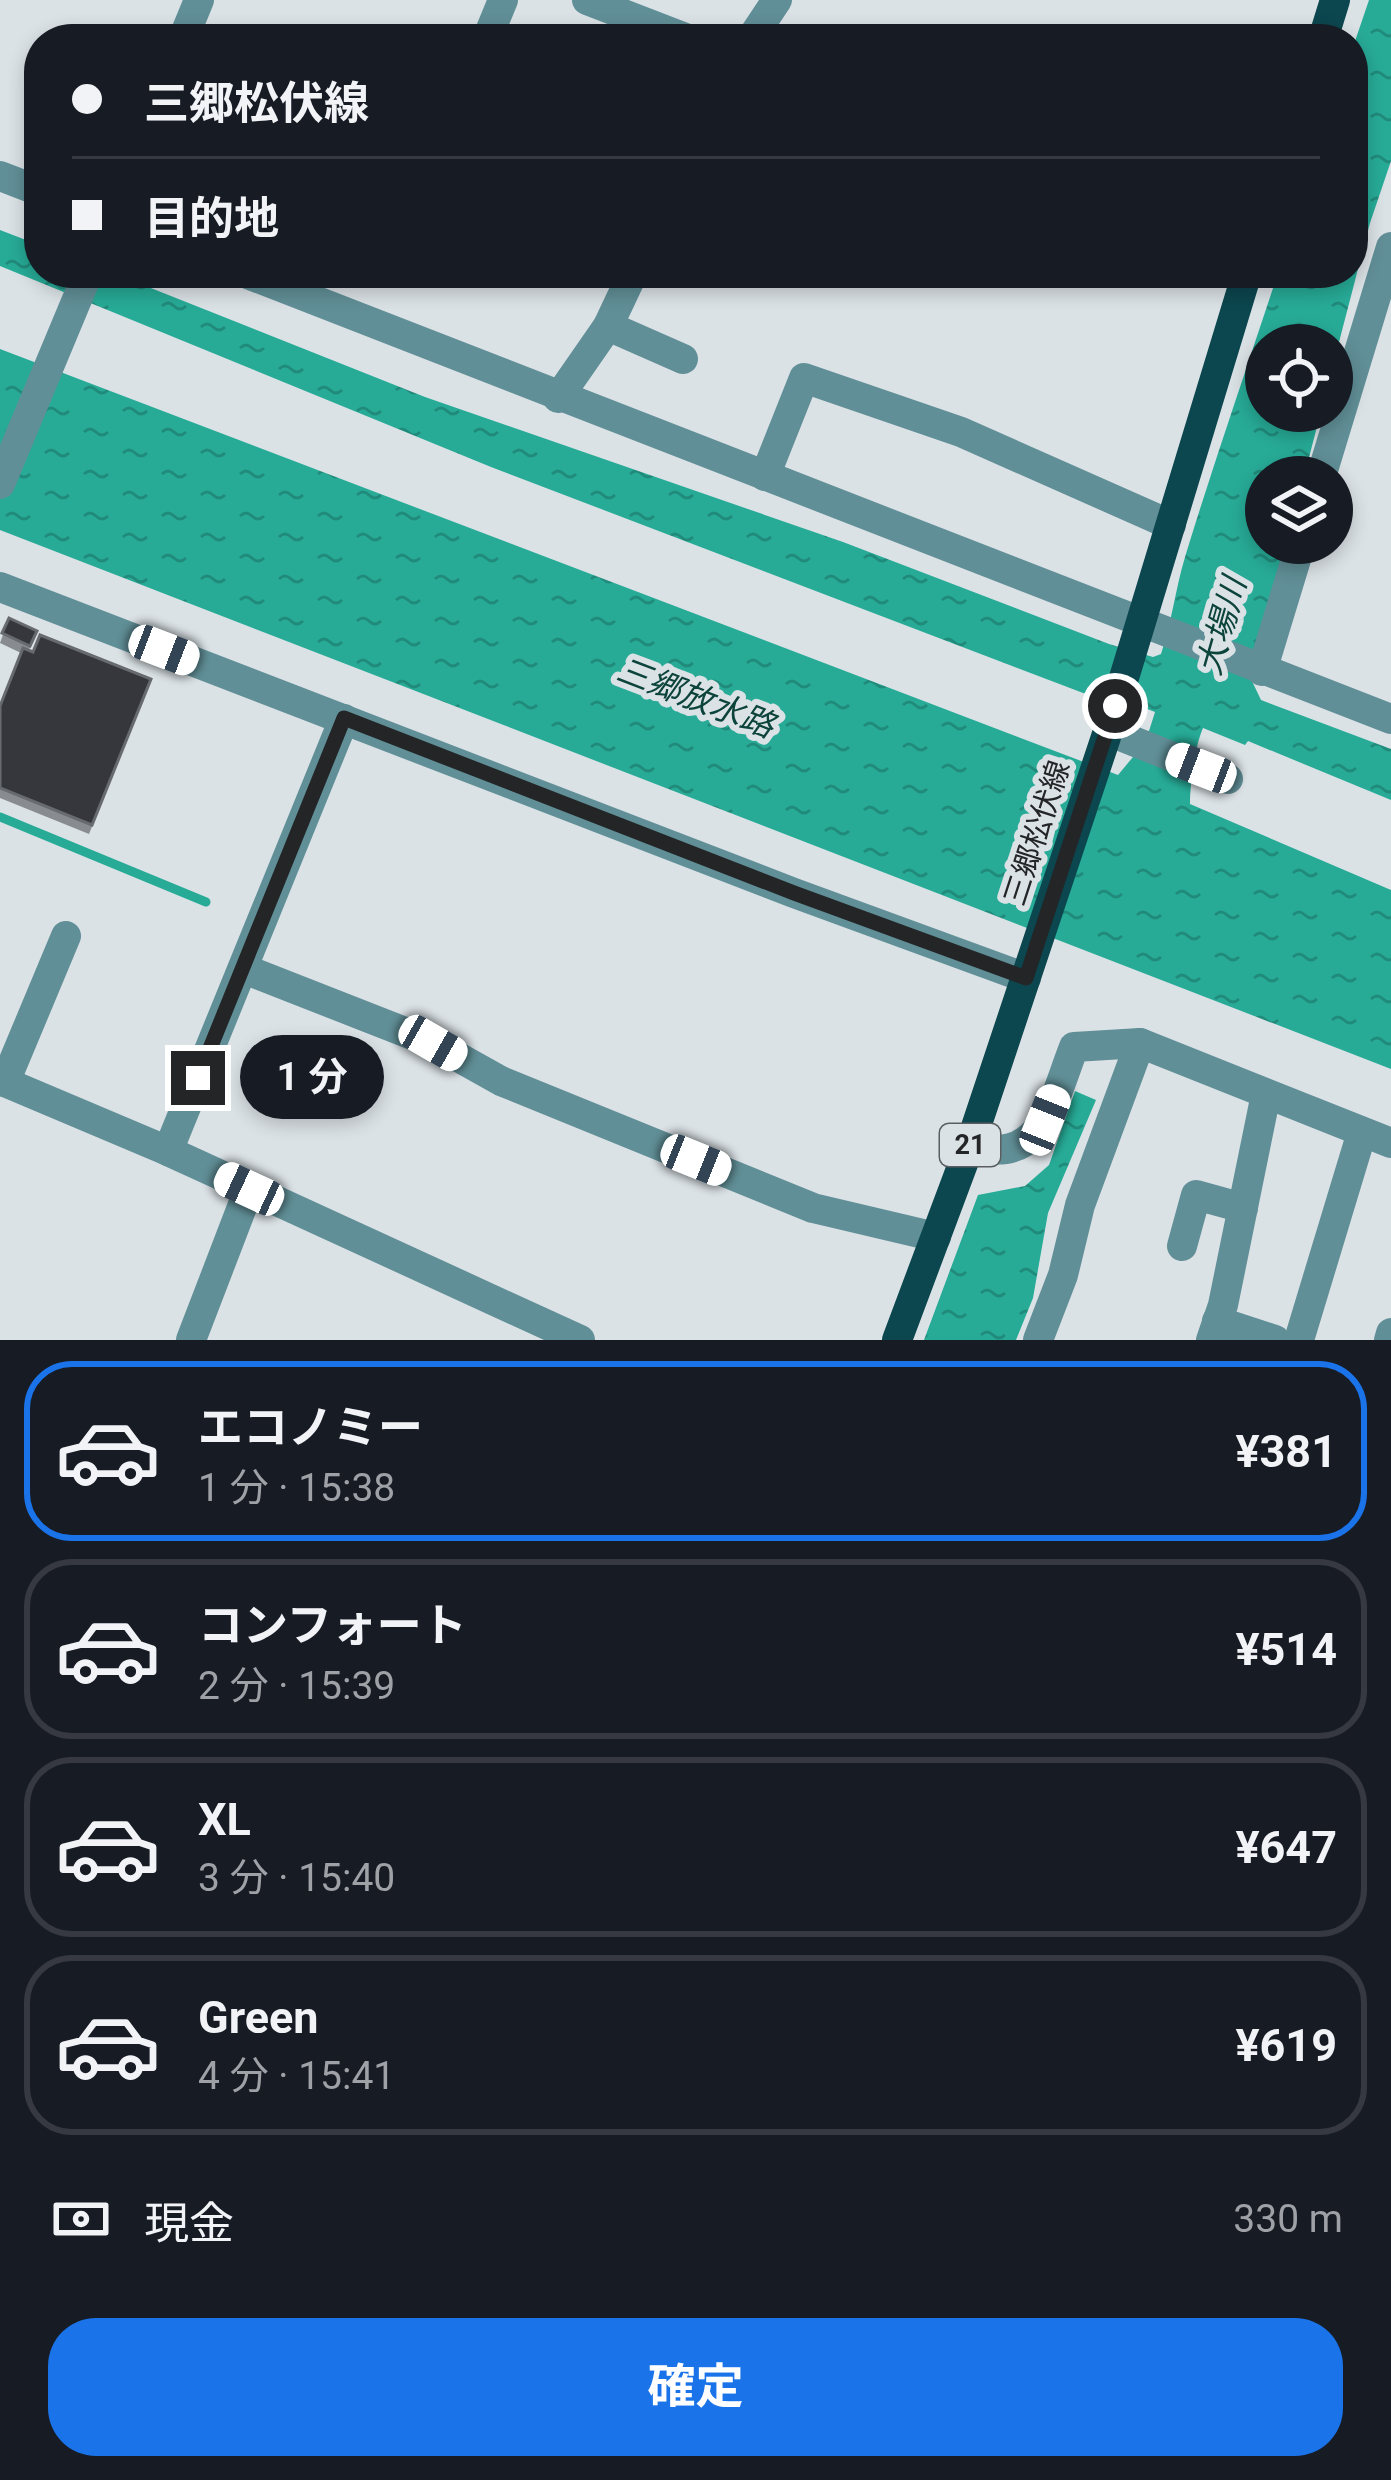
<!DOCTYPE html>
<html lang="ja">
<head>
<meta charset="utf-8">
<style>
	:root { --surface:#171b24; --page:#242831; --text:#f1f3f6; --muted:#9ea1a6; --line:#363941; --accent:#1a73e8 }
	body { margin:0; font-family:Roboto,"Noto Sans JP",sans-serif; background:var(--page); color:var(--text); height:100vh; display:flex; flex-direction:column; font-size:45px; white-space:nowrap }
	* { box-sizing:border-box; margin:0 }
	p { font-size:39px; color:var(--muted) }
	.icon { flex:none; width:66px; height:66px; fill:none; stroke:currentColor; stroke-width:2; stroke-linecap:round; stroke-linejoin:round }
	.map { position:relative; height:1340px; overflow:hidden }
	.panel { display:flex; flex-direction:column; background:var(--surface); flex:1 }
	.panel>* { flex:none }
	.top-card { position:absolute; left:24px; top:24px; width:1344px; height:264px; border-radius:48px; box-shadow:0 6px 18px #0003; display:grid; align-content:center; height:264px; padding:0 48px; background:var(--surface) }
	.controls { position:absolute; left:1245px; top:324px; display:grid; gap:24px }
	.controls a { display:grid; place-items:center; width:108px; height:108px; border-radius:50%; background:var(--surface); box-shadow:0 6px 18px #0003; font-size:60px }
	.end { position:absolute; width:54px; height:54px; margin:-27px; border:15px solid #232527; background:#fff; box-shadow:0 0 0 6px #fff }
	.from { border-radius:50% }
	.bubble { position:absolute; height:84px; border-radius:42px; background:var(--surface); box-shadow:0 6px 18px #0003; font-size:39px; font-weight:700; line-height:84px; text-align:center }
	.car { position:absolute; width:36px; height:72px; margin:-36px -18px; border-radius:15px; box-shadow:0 0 9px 3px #0007; background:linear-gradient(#fff 24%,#345 0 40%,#fff 0 76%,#345 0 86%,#fff 0) }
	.top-card b { display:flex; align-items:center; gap:42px; height:114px; font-size:45px }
	.top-card b+b { border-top:3px solid var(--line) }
	.top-card i { width:30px; height:30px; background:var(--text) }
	ul { padding:21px 0 0; list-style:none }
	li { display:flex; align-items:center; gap:36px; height:180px; margin:0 24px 18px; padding:0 24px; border:6px solid var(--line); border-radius:48px }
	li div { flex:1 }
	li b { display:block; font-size:45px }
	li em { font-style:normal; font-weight:700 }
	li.active { border-color:var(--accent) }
	li>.icon { width:108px; height:108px; stroke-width:1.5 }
	.pay { display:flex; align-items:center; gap:30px; height:132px; padding:0 48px; font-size:45px }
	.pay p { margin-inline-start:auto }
	.button { display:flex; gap:24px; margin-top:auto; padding:24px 48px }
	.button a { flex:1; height:138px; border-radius:48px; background:var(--accent); color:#fff; font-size:48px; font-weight:700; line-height:138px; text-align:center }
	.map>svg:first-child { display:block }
	.water { fill:url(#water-ripples) }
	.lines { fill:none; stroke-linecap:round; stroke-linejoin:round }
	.stream { stroke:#27ab97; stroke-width:9 }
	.minor { stroke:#618f97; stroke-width:30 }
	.major { stroke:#0c464e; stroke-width:30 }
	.wall { fill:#888c91 }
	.building { fill:#35373c; stroke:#676a6f; stroke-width:3 }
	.route { stroke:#232527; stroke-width:15 }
	.labels { text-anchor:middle; stroke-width:12; stroke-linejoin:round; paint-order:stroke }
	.shield { fill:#dbe2e6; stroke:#5a5e60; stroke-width:3 }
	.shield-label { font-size:27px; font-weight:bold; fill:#232527 }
	.street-label { font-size:30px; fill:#232527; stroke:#dbe2e6 }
	.water-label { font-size:33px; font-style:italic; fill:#0c433b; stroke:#dbe2e6 }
</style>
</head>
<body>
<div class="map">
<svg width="1391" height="1340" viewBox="0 0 1391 1340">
	<defs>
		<pattern id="water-ripples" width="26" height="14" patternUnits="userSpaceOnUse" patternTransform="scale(3)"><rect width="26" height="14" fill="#27ab97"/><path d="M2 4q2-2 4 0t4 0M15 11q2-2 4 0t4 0" fill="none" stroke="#218b7b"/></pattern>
	</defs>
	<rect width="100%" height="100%" fill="#dbe2e6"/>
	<g class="water">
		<path d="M1369,0H1391V161L1370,223L1332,369V345H1266V411H1321L1304,477H1266V543H1286L1251,679L1261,700L1391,749V800L1248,741L1245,745L1203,728C1195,746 1190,783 1190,804L1391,890V1069L0,530V349L1118,775L1133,757L1143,731H1149L1155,712L1095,689L1091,696L491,467L0,266V230L39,245V273H113L425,397L843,542L1109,644L1153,657L1161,654C1172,621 1175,591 1185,557C1214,462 1247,367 1278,273H1353V47Z"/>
		<path d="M1075,1091L1096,1100L1048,1213L1033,1298L1016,1340H924L978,1195L1025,1186L1049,1165Z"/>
	</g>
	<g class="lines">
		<path class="stream" d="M0,817L206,902"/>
		<g class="minor">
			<path d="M587,0L688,39"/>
			<path d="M183,39L199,0"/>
			<path d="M487,39L503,0"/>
			<path d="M751,39L777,0"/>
			<path d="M0,176L39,191"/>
			<path d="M245,273L1391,719"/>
			<path d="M608,326L683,359"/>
			<path d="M558,398L608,326L633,273"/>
			<path d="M765,476L804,378L961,432L1171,525"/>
			<path d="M1321,477L1391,247"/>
			<path d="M0,484L88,273"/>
			<path d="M0,587L794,893L1026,978"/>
			<path d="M1262,671L1301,543"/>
			<path d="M1108,731L1228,779"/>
			<path d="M244,969L433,1043L501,1081L813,1208L936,1237"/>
			<path d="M0,1080L168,1151L580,1340"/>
			<path d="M5,1082L66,936"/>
			<path d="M970,1145C1043,1168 1053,1100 1074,1047L1140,1043L1391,1143"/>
			<path d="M168,1151L344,719"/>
			<path d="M1182,1246L1196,1195L1243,1208"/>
			<path d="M1217,1321L1275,1340"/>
			<path d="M191,1340L249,1189"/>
			<path d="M1038,1340L1063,1275L1080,1205L1140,1043"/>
			<path d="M1211,1340L1223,1305L1266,1094"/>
			<path d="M1299,1340L1362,1132"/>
			<path d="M1389,1340L1391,1333"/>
		</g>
		<g class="major">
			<path d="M1323,39L1335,0"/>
			<path d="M897,1340L970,1145L1106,737L1247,273"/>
		</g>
	</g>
	<path class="wall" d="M9,618L37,631L29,650L151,679L89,834L0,798V706L21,653L0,643Z"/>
	<g class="building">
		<path d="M9,618L37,631L30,646L2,633Z"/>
		<path d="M40,635L151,679L92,825L0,788V706L23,648L33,652Z"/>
	</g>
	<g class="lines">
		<path class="route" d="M198,1078L344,718L794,893L1026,978L1115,706"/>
	</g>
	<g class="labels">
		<rect class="shield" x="940" y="1124" width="60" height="42" rx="9"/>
		<g class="shield-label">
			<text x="970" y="1154">21</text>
		</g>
		<g class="street-label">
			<text transform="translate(1037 833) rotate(-72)" y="10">三郷松伏線</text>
		</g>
		<g class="water-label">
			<text transform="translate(1221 626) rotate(-74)" y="12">大場川</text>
			<text transform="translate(696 697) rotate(21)" y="12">三郷放水路</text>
		</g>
	</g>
</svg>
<div class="controls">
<a><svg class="icon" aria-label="locate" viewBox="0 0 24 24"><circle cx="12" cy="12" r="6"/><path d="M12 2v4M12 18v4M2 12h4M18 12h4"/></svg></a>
<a><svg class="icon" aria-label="layers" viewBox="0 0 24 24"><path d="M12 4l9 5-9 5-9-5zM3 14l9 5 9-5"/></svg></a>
</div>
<i class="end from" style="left:1115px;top:706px"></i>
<i class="end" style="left:198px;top:1078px"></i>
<div class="bubble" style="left:240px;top:1035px;width:144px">1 分</div>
<i class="car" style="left:164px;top:650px;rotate:111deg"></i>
<i class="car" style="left:1201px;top:768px;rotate:291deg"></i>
<i class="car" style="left:433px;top:1043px;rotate:120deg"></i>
<i class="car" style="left:1045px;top:1120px;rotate:22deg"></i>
<i class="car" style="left:696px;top:1160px;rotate:112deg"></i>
<i class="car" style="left:249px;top:1189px;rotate:295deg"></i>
<div class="top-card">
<b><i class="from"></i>三郷松伏線</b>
<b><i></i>目的地</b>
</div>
</div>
<section class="panel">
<ul>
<li class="active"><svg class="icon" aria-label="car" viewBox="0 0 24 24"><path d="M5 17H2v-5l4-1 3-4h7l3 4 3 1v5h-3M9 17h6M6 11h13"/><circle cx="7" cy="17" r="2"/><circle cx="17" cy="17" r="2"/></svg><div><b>エコノミー</b><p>1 分 · 15:38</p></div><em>¥381</em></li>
<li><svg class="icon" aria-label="car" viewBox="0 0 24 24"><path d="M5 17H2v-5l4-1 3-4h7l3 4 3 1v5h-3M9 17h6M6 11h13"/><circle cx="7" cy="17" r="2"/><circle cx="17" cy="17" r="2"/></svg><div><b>コンフォート</b><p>2 分 · 15:39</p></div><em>¥514</em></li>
<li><svg class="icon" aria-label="car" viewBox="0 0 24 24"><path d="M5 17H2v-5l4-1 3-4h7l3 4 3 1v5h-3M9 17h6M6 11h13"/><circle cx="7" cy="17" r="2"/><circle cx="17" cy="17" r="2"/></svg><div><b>XL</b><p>3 分 · 15:40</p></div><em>¥647</em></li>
<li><svg class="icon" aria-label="car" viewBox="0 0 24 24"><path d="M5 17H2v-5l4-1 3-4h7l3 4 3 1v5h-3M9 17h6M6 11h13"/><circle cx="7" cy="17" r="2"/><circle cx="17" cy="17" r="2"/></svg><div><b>Green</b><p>4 分 · 15:41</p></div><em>¥619</em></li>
</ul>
<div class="pay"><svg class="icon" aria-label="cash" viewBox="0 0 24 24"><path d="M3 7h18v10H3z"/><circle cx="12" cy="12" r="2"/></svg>現金<p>330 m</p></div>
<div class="button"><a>確定</a></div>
</section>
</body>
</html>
